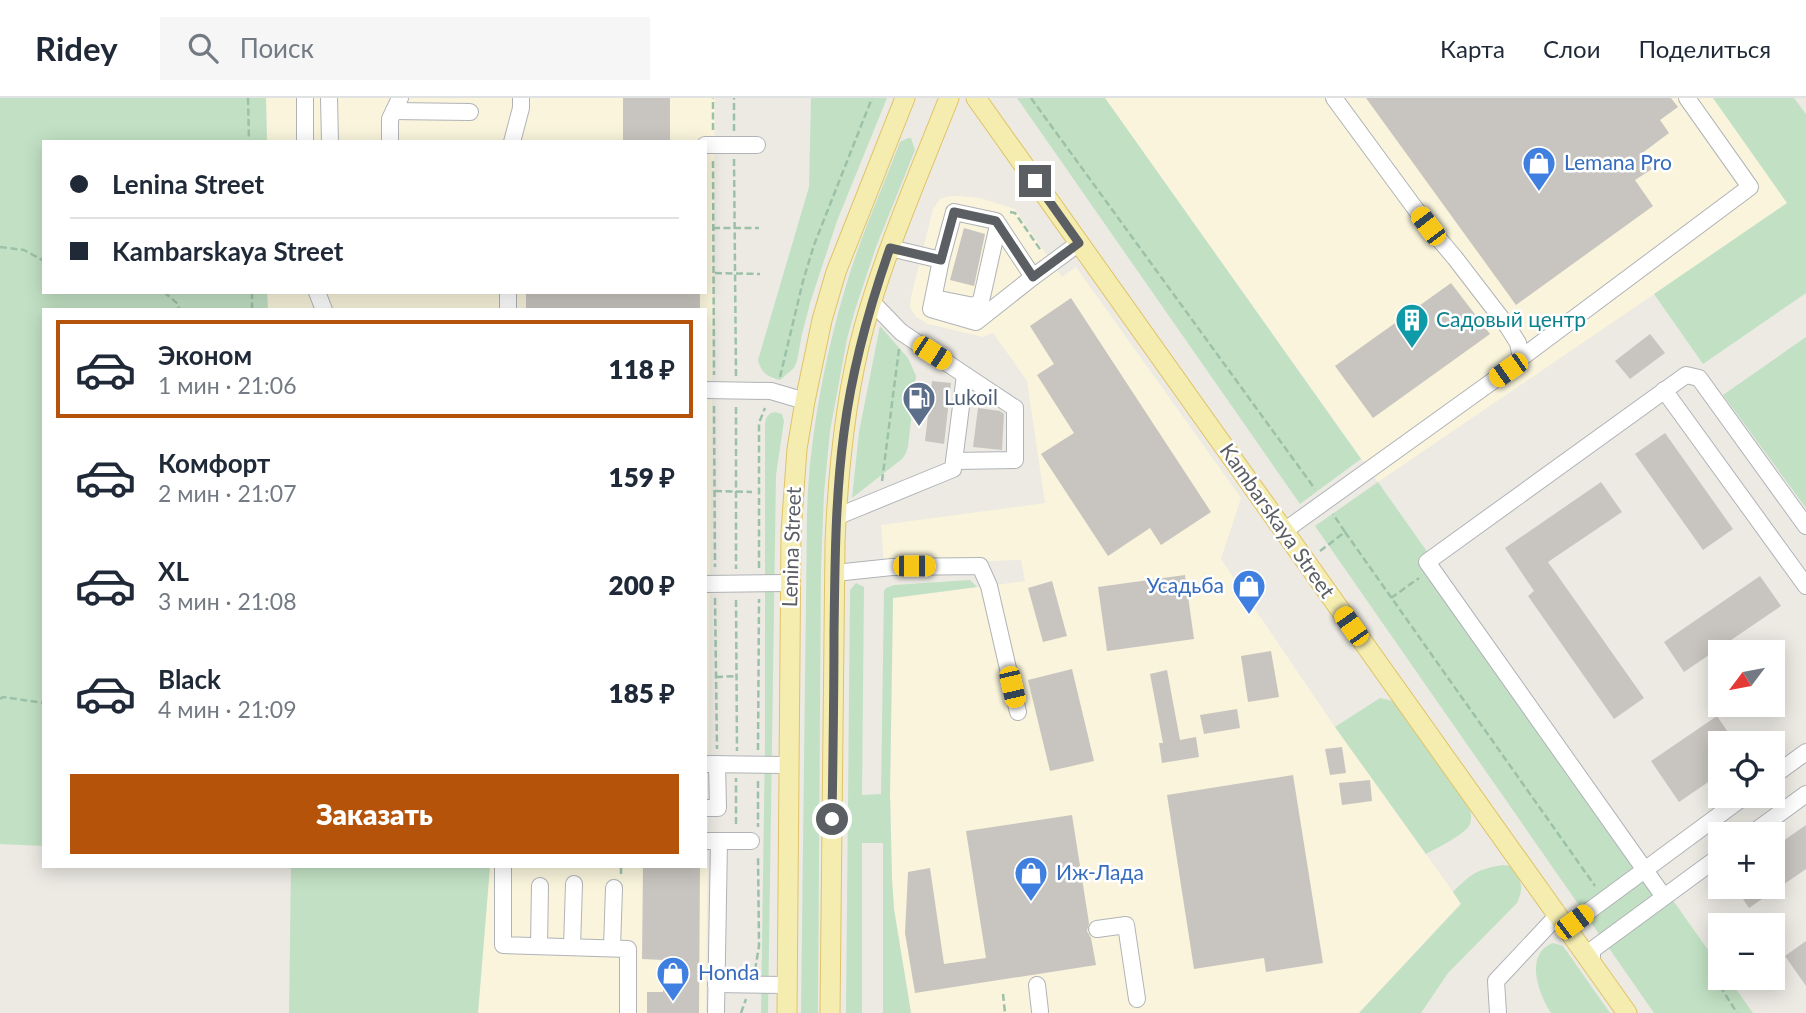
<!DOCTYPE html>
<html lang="ru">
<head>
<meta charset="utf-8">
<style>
	:root { --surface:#fff; --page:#f6f6f7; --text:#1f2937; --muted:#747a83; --line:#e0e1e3; --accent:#b45309 }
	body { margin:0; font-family:Lato,sans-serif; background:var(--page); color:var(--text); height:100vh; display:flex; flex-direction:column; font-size:26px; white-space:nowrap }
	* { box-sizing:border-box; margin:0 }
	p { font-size:23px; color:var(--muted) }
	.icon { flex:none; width:38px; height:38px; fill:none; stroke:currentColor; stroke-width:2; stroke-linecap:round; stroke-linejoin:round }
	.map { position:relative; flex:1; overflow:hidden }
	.details { position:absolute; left:42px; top:210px; width:665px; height:560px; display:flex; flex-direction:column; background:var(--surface); border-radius:0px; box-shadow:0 4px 18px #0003 }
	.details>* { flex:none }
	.hud { position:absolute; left:42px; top:42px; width:665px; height:154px; border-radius:0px; box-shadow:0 4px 18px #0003; display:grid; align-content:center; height:154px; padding:0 28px; background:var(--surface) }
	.needle { width:46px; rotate:238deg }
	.controls { position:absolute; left:1708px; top:542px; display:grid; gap:14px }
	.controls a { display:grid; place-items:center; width:77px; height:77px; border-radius:0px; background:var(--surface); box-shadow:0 4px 18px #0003; font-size:35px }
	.end { position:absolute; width:32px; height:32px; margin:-16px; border:9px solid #5b5e62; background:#fff; box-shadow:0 0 0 4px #fff }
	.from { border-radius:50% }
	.car { position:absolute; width:21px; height:42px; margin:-21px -10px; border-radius:9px; box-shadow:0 0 5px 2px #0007; background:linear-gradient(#f5c518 24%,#345 0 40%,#f5c518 0 76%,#345 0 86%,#f5c518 0) }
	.hud b { display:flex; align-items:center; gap:24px; height:66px; font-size:26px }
	.hud b+b { border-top:2px solid var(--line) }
	.hud i { width:18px; height:18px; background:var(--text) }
	ul { padding:12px 0 0; list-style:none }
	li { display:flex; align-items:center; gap:21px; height:98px; margin:0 14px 10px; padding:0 14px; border:4px solid transparent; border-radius:0px }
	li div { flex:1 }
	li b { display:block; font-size:26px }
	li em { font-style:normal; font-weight:800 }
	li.current { border-color:var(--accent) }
	li>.icon { width:63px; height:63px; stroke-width:1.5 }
	.primary-button { display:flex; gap:14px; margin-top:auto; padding:14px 28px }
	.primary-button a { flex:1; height:80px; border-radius:0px; background:var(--accent); color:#fff; font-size:28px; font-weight:800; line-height:80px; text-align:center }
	header { display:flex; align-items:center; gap:42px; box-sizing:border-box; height:98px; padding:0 35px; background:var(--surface); border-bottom:2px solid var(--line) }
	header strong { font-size:33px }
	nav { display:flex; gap:38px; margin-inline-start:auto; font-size:24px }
	.search { width:490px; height:63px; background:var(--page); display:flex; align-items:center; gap:18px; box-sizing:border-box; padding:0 24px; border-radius:0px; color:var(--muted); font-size:26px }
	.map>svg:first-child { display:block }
	.commercial { fill:#f9f4db }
	.green { fill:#c2e1c4 }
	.building { fill:#c8c5c0 }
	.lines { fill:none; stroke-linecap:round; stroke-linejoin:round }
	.minor-casing { stroke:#b0b3b7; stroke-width:18 }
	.major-casing { stroke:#e0c368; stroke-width:21 }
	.path { stroke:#9cc1a9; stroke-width:2.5; stroke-dasharray:7 3.5; stroke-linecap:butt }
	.minor { stroke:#fff; stroke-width:16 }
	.major { stroke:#f5edaf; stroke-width:19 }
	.route { stroke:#5b5e62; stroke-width:9 }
	.labels { text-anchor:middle; stroke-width:5; stroke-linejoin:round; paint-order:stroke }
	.shop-label { font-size:21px; fill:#366cbe; stroke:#fff; text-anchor:start }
	.culture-label { font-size:21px; fill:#0d838f; stroke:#fff; text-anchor:start }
	.service-label { font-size:21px; fill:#4e5e75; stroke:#fff; text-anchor:start }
	.street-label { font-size:21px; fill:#5b5e62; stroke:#fff }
</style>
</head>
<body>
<header>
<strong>Ridey</strong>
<div class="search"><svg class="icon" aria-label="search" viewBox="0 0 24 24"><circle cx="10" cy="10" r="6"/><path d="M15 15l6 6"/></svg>Поиск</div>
<nav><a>Карта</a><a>Слои</a><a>Поделиться</a></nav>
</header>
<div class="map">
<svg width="1806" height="915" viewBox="0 0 1806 915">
	<rect width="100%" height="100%" fill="#eceae3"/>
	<g class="commercial">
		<path d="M266,0H715L706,915H478L490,768H705V212H268L267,194H705V44H267Z"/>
		<path d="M1105,0H1713L1788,105L1378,384Z"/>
		<path d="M950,98H960L980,100L1015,111L1062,179L1076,169L1241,400L1221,461L1335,629L1461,805L1359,915H911L894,811L892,781L890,695L893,500L1025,483L1021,462L884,467L881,427L1045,405L1027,283L993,235L983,239L928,226L916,219L910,209L911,199L933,111L940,101Z"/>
	</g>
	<g class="green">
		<path d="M0,0H266L267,44H44V194H267L268,212H44V748L0,746Z"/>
		<path d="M811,0H887L837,123L811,202L802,236L797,263L794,270L780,282C768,279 761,275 758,262L809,89Z"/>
		<path d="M1017,0H1105L1361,361L1300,406Z"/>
		<path d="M1713,0H1794L1806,16V195L1703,266L1654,196L1787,105Z"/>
		<path d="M908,40H911L915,52L876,149L855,212L847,241L830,333L824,395L821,470L818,915H801L807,417C809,333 829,234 857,154C870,117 886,81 900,44Z"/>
		<path d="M880,228L908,260L916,278L908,349L906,355L902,361L852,400L859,334Z"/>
		<path d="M1806,239V410L1723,297Z"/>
		<path d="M775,314L782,316L784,323L776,377L768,915H761L765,643V326C766,319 768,315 775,314Z"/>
		<path d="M1378,384L1720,869V880H1728L1753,915H1654L1315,428Z"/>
		<path d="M970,482L977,489L893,500L890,695L892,781L894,811L911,915H883V745H862V915H846L850,492L856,485L864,489L862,697L881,696L884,493L886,490L894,487Z"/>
		<path d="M1380,600L1393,603L1469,708C1471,714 1472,720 1470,726C1466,736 1437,750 1426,756L1335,629Z"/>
		<path d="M1502,767L1511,768C1521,782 1525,788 1517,805L1448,875L1421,915H1359L1461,806L1453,794C1472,775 1476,772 1502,767Z"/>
		<path d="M291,768H490L478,915H289Z"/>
		<path d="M1553,845L1563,848L1610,915H1551C1538,895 1524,856 1553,845Z"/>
	</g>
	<g class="building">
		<rect x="623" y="0" width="47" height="44"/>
		<path d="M1366,0H1671L1678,9L1660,22L1669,35L1641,56L1652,71L1635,82L1653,108L1516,207Z"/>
		<path d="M964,130L985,136L974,188L950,182Z"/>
		<path d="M1451,185L1490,236L1373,320L1335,268Z"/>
		<rect x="526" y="194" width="174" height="18"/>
		<path d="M1071,200L1211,414L1161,447L1150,430L1108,458L1041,356L1074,335L1037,277L1054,266L1030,228Z"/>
		<path d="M1650,236L1665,255L1630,281L1615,263Z"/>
		<path d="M932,283L951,285L944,346L925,343Z"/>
		<path d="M978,310L1000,313L1004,316L1002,352L973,349Z"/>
		<path d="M1665,335L1733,431L1703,452L1635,356Z"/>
		<path d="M1601,384L1622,414L1548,464L1644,600L1614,621L1528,498L1534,493L1505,450Z"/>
		<path d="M1185,477L1194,541L1107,553L1098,489Z"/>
		<path d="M1760,478L1781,508L1684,574L1664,544Z"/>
		<path d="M1052,483L1067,538L1043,544L1028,490Z"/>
		<path d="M1271,553L1279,599L1248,604L1241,558Z"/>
		<path d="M1072,571L1094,663L1050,673L1028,582Z"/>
		<path d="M1167,572L1180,642L1196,639L1199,659L1162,665L1159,645H1163L1150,576Z"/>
		<path d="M1237,611L1240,630L1204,636L1200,617Z"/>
		<path d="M1717,618L1736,646H1720V676L1679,704L1651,663Z"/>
		<path d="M1342,649L1346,675L1330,677L1325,651Z"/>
		<path d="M1293,677L1323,865L1266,874L1264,860L1194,871L1167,697Z"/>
		<path d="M1370,682L1372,703L1342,707L1339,685Z"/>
		<path d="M1072,717L1089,825L1087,833L1091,840L1096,867L915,895L905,835L908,774L930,770L944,866L986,860L966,733Z"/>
		<path d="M1806,727V771L1749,810L1735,789H1773V750Z"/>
		<path d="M643,768H700L699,915H647V894H663V862L642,861Z"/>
		<path d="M1806,843V888L1785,858Z"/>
	</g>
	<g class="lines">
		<defs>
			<g id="minor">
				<path d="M305,0V44"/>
				<path d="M329,0L330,44"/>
				<path d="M394,13L470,14"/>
				<path d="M390,44V21L400,0"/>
				<path d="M512,44L521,10V0"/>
				<path d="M705,47H757"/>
				<path d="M890,150L941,162L931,211L976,224L1033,179L996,123L954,114L941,162"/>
				<path d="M1033,179L1079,145"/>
				<path d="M317,194L324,212"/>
				<path d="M934,200L974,208L981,203L998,127"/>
				<path d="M508,212V194"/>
				<path d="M1521,260L1750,89L1687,0"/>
				<path d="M705,292L771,293L805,303"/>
				<path d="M1664,292L1806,488"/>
				<path d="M954,363L1015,362V310L965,277"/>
				<path d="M836,419L953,371L965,277L901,234L872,204"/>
				<path d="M1284,433L1508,272L1516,266L1521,260L1518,245L1508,229L1455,160L1428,128L1334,0"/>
				<path d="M835,475L892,469L980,468L989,488L1018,614"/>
				<path d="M705,486L791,485"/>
				<path d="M705,666L789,667"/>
				<path d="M1773,678L1806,654"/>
				<path d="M705,710H718L717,666"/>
				<path d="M1750,737L1806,696"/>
				<path d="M705,743H751"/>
				<path d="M503,768V847L628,851V915"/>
				<path d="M1664,799L1427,464L1686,277L1699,280L1806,428"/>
				<path d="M1562,825L1574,824L1745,698"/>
				<path d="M1097,831L1126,827L1137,901"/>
				<path d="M539,848L540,788"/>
				<path d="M572,849L574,786"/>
				<path d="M612,850L614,790"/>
				<path d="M1592,867V852L1720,758"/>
				<path d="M716,886L787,887"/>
				<path d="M1037,887L1040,913"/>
				<path d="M716,915L719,743"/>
				<path d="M1498,915L1496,883L1557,818"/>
			</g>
			<g id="major">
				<path d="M976,0L1627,915"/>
				<path d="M787,915L791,434L797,351L805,303L822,222L836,174L905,0"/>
				<path d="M830,915L835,445C838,372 845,299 864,229C886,151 919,76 949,0"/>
			</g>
		</defs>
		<use href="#minor" class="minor-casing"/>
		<use href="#major" class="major-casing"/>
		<g class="path">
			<path d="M248,0L249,44"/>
			<path d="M1031,0L1315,391"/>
			<path d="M713,32V0"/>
			<path d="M734,33V0"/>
			<path d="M734,61L736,278"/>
			<path d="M713,63L714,277"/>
			<path d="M1010,114L1015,115L1042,154"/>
			<path d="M713,130H759"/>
			<path d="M0,149L24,152L44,163"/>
			<path d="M715,175L760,176"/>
			<path d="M164,194L178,206L179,212"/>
			<path d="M252,194V212"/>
			<path d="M780,279L803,183L814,147L872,0"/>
			<path d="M714,308L715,469"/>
			<path d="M736,309V471"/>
			<path d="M882,383L899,251"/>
			<path d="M715,393L752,394"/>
			<path d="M1345,434L1595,788"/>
			<path d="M1320,453L1345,434L1333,416"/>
			<path d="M759,470V325L765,310"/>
			<path d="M715,500L717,651"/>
			<path d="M1391,500L1419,480"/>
			<path d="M736,502L737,653"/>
			<path d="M716,579L737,578"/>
			<path d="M0,601L3,599L44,605"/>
			<path d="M758,652L759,501"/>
			<path d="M758,683V729"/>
			<path d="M736,726V680"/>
			<path d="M621,776V768"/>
			<path d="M755,872L759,848L758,757"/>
			<path d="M1720,888L1737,915"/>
			<path d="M1003,896L1005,915"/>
			<path d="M741,915L746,901"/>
		</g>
		<use href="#minor" class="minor"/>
		<use href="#major" class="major"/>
	</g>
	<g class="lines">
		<path class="route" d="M832,721C833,659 834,597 834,535C835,468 835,401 844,334C852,271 869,210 890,150L941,162L954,114L996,123L1033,179L1079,145L1035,83"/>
	</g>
	<defs>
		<symbol id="shop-pin" viewBox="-11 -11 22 30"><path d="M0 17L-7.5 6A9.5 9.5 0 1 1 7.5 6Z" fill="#3f7fe0" stroke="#fff"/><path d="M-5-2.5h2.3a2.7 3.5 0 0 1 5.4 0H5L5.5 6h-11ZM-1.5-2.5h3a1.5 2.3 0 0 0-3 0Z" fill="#fff"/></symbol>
		<symbol id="building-pin" viewBox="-11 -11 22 30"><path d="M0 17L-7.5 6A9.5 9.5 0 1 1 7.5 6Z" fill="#0f9aa8" stroke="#fff"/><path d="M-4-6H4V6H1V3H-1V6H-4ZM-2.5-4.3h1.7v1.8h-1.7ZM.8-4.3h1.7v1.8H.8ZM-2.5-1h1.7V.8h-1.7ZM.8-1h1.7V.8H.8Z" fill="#fff"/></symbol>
		<symbol id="fuel-pin" viewBox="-11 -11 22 30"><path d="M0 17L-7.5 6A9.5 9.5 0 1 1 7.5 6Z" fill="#5c6f8a" stroke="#fff"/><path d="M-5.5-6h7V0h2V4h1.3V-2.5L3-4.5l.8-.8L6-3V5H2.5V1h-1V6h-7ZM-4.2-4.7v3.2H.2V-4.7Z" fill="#fff"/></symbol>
	</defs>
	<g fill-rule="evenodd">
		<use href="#shop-pin" x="1520" y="46" width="38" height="52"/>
		<use href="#building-pin" x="1393" y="203" width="38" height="52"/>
		<use href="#fuel-pin" x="900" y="281" width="38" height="52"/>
		<use href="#shop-pin" x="1230" y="469" width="38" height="52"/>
		<use href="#shop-pin" x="1012" y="756" width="38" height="52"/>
		<use href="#shop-pin" x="654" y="856" width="38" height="52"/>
	</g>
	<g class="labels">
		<g class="shop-label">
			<text x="1564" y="72">Lemana Pro</text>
			<text x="1224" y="495" text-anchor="end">Усадьба</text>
			<text x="1056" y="782">Иж-Лада</text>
			<text x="698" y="882">Honda</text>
		</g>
		<g class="culture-label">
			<text x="1436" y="229">Садовый центр</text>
		</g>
		<g class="service-label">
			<text x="944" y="307">Lukoil</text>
		</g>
		<g class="street-label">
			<text transform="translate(1277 423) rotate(55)" y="7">Kambarskaya Street</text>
			<text transform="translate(792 449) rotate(-88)" y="7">Lenina Street</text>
		</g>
	</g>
</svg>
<div class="controls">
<a><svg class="needle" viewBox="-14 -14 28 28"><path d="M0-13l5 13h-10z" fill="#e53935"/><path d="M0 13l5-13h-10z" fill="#747a83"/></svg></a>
<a><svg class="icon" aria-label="locate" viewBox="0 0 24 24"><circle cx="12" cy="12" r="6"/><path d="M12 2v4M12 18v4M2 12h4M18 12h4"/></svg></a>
<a>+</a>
<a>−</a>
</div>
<i class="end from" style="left:832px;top:721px"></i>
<i class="end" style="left:1035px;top:83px"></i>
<i class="car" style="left:1428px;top:128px;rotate:323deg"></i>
<i class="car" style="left:932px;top:255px;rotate:123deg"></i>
<i class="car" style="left:1508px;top:272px;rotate:235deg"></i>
<i class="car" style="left:914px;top:468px;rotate:90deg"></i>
<i class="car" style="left:1351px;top:528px;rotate:325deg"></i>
<i class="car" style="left:1012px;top:589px;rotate:167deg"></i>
<i class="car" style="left:1574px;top:824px;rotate:53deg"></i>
<div class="hud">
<b><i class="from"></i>Lenina Street</b>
<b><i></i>Kambarskaya Street</b>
</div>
<section class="details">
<ul>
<li class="current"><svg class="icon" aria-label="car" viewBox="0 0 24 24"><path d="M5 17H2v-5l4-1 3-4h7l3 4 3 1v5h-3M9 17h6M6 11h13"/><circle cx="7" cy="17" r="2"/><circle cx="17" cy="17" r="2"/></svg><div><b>Эконом</b><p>1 мин · 21:06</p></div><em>118 ₽</em></li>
<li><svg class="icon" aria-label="car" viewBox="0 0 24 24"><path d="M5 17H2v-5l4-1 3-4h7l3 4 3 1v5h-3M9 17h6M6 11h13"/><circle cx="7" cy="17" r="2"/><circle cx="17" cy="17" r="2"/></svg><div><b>Комфорт</b><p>2 мин · 21:07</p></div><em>159 ₽</em></li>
<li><svg class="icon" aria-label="car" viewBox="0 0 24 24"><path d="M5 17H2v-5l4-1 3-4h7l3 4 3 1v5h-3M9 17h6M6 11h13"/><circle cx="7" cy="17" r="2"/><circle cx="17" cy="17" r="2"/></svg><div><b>XL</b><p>3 мин · 21:08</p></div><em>200 ₽</em></li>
<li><svg class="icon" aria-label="car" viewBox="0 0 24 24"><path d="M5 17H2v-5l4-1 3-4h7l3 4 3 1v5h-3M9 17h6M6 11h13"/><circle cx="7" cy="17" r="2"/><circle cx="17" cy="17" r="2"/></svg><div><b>Black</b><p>4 мин · 21:09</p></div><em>185 ₽</em></li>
</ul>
<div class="primary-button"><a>Заказать</a></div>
</section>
</div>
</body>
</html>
